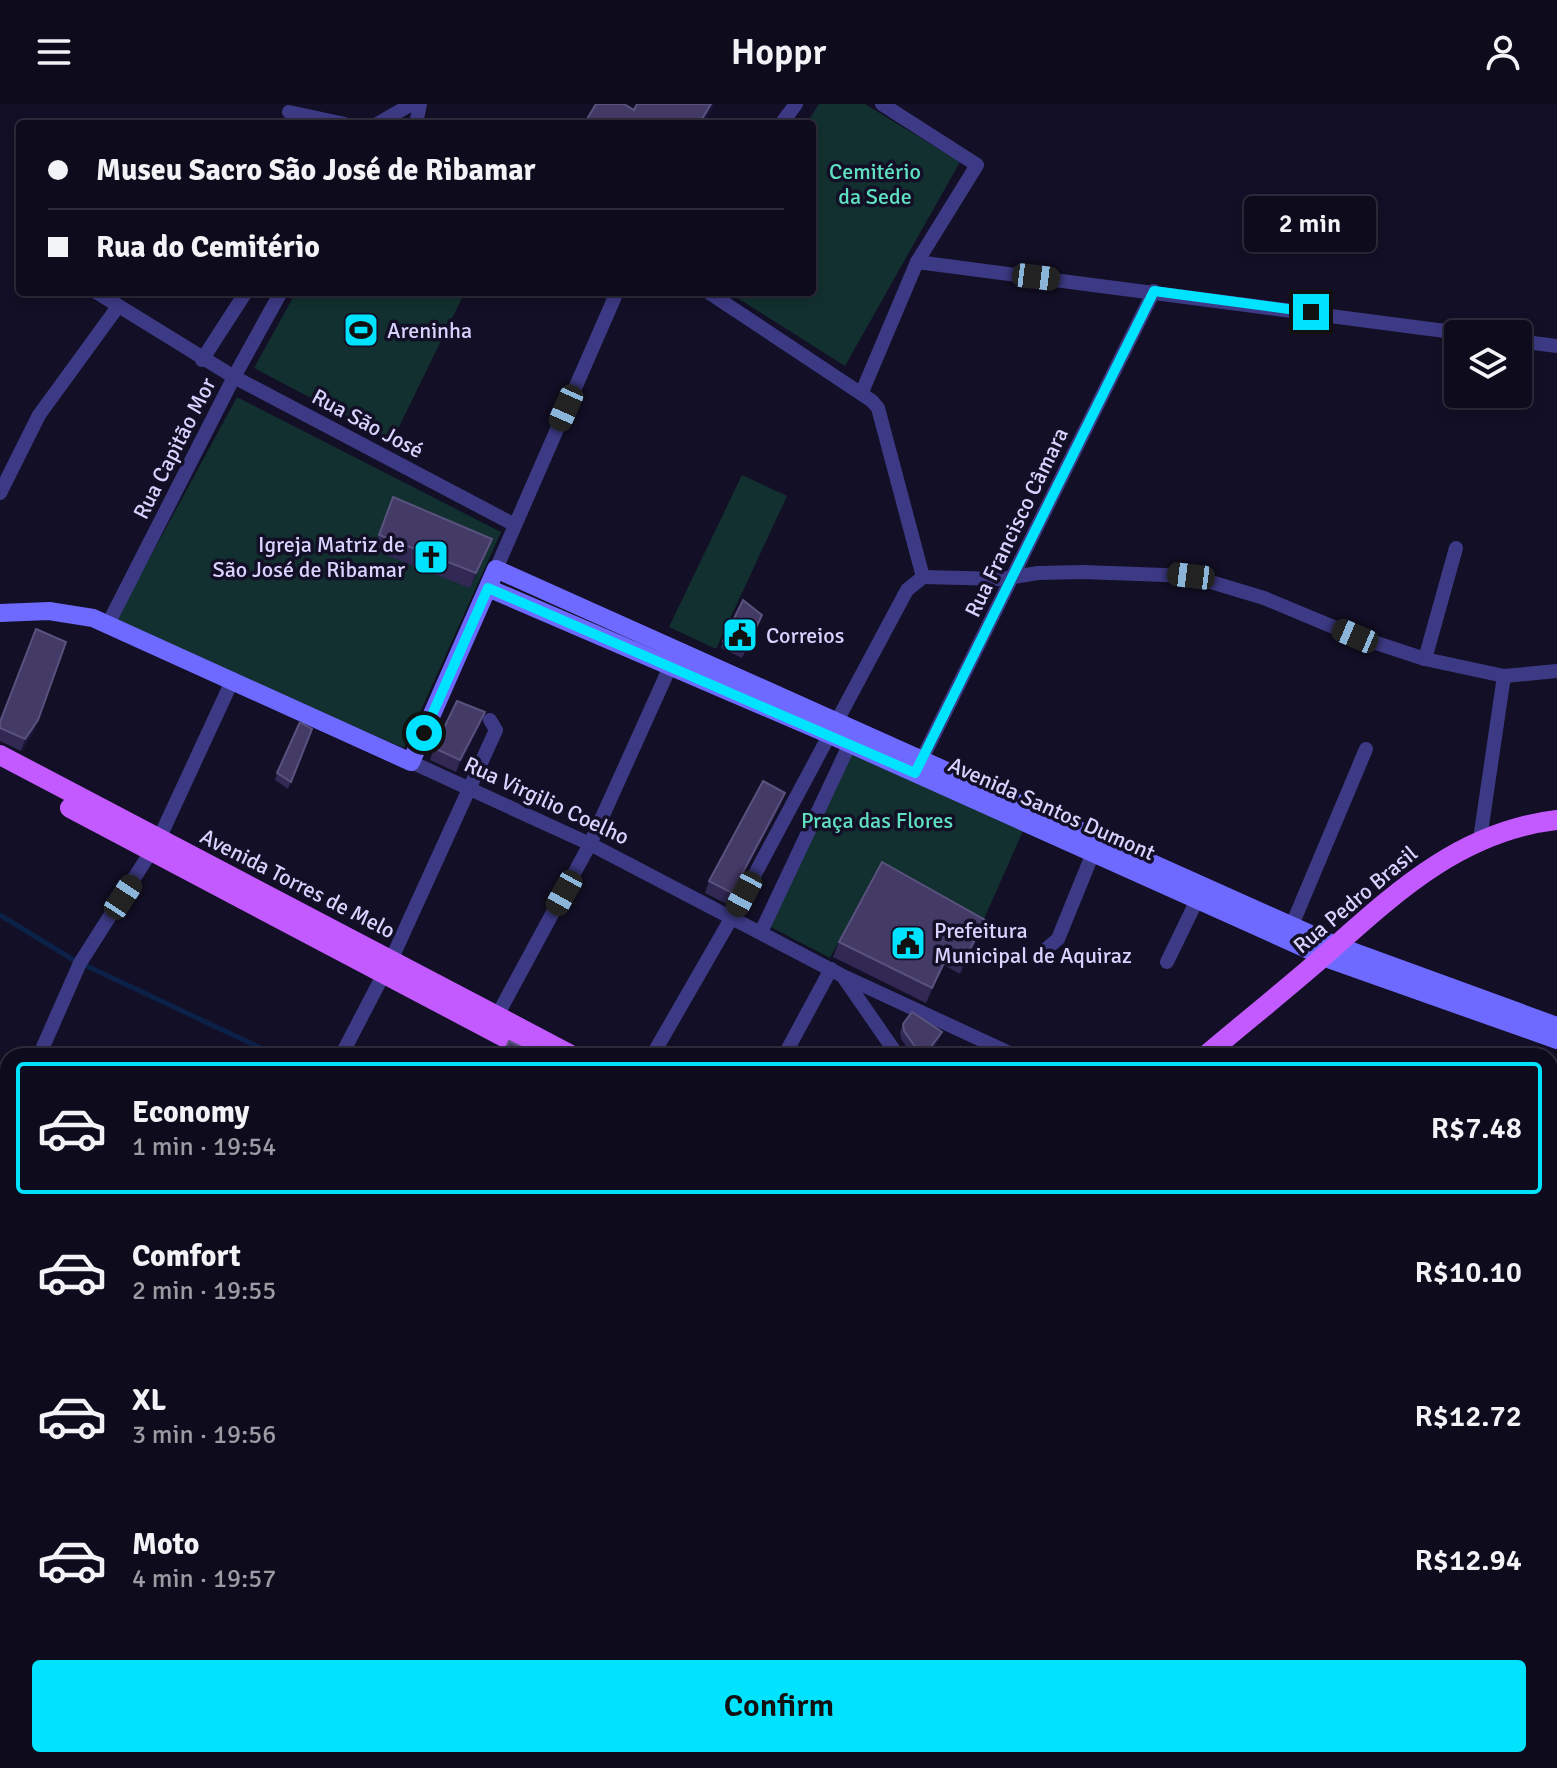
<!DOCTYPE html>
<html lang="en">
<head>
<meta charset="utf-8">
<style>
	:root { --surface:#0e0b1c; --page:#1c1929; --text:#f1f3f6; --muted:#9b9ba3; --line:#2e2b3b; --accent:#00e3fe }
	body { margin:0; font-family:Signika,sans-serif; background:var(--page); color:var(--text); height:100vh; display:flex; flex-direction:column; font-size:30px; white-space:nowrap }
	* { box-sizing:border-box; margin:0 }
	p { font-size:26px; color:var(--muted) }
	.icon { flex:none; width:44px; height:44px; fill:none; stroke:currentColor; stroke-width:2; stroke-linecap:round; stroke-linejoin:round }
	.map { position:relative; flex:1; overflow:hidden }
	.drawer { position:absolute; left:0px; top:944px; width:1558px; height:720px; display:flex; flex-direction:column; background:var(--surface); border-radius:24px 24px 0 0; box-shadow:0 4px 12px #0003,0 0 0 2px var(--line) }
	.drawer>* { flex:none }
	.guide { position:absolute; left:16px; top:16px; width:800px; height:176px; border-radius:8px; box-shadow:0 4px 12px #0003,0 0 0 2px var(--line); display:grid; align-content:center; height:176px; padding:0 32px; background:var(--surface) }
	.fabs { position:absolute; left:1444px; top:216px; display:grid; gap:16px }
	.fabs a { display:grid; place-items:center; width:88px; height:88px; border-radius:8px; background:var(--surface); box-shadow:0 4px 12px #0003,0 0 0 2px var(--line); font-size:40px }
	.end { position:absolute; width:36px; height:36px; margin:-18px; border:10px solid #00e3fe; background:#111; box-shadow:0 0 0 4px #111 }
	.from { border-radius:50% }
	.bubble { position:absolute; height:56px; border-radius:8px; background:var(--surface); box-shadow:0 4px 12px #0003,0 0 0 2px var(--line); font-size:26px; font-weight:600; line-height:56px; text-align:center }
	.car { position:absolute; width:24px; height:48px; margin:-24px -12px; border-radius:10px; box-shadow:0 0 6px 2px #0007; background:linear-gradient(#222 24%,#8ab4d8 0 40%,#222 0 76%,#8ab4d8 0 86%,#222 0) }
	.guide b { display:flex; align-items:center; gap:28px; height:76px; font-size:30px }
	.guide b+b { border-top:2px solid var(--line) }
	.guide i { width:20px; height:20px; background:var(--text) }
	ul { padding:14px 0 0; list-style:none }
	li { display:flex; align-items:center; gap:24px; height:132px; margin:0 16px 12px; padding:0 16px; border:4px solid transparent; border-radius:8px }
	li div { flex:1 }
	li b { display:block; font-size:30px }
	li em { font-style:normal; font-weight:600 }
	li.on { border-color:var(--accent) }
	li>.icon { width:72px; height:72px; stroke-width:1.5 }
	.primary-button { display:flex; gap:16px; margin-top:auto; padding:16px 32px }
	.primary-button a { flex:1; height:92px; border-radius:8px; background:var(--accent); color:#111; font-size:32px; font-weight:600; line-height:92px; text-align:center }
	header { display:flex; justify-content:space-between; align-items:center; height:104px; padding:0 32px; background:var(--surface); font-size:36px; font-weight:600 }
	.map>svg:first-child { display:block }
	.green { fill:#12302f }
	.lines { fill:none; stroke-linecap:round; stroke-linejoin:round }
	.stream { stroke:#0c2148; stroke-width:5 }
	.street { stroke:#3d3a85; stroke-width:14 }
	.secondary { stroke:#6f6aff; stroke-width:18 }
	.primary { stroke:#c25aff; stroke-width:20 }
	.wall { fill:#312854 }
	.shaded-wall { fill:#1d163a }
	.building { fill:#433a66; stroke:#5a527e; stroke-width:2 }
	.route { stroke:#00e3fe; stroke-width:10 }
	.labels { text-anchor:middle; stroke-width:7; stroke-linejoin:round; paint-order:stroke }
	.park-label { font-size:22px; fill:#5ee0c1; stroke:#130f26 }
	.poi-label { font-size:22px; fill:#d9d3ff; stroke:#130f26; text-anchor:start }
	.street-label { font-size:22px; fill:#d9d3ff; stroke:#130f26 }
</style>
</head>
<body>
<header><svg class="icon" aria-label="menu" viewBox="0 0 24 24"><path d="M4 6h16M4 12h16M4 18h16"/></svg>Hoppr<svg class="icon" aria-label="person" viewBox="0 0 24 24"><circle cx="12" cy="8" r="4"/><path d="M4 21q1-7 8-7t8 7"/></svg></header>
<div class="map">
<svg width="1557" height="1664" viewBox="0 0 1557 1664">
	<rect width="100%" height="100%" fill="#130f26"/>
	<g class="green">
		<path d="M819,0H865L960,58L845,262L728,188H812V20H806Z"/>
		<path d="M296,188H465L392,337L254,264Z"/>
		<path d="M237,293L501,428L404,644L235,572L116,516Z"/>
		<path d="M742,371L787,392L716,545L669,523Z"/>
		<path d="M852,646L1023,727L979,826L875,769L830,854L767,821Z"/>
	</g>
	<g class="lines">
		<path class="stream" d="M0,811L72,855L278,952"/>
		<g class="street">
			<path d="M289,8L345,20"/>
			<path d="M377,20L412,0"/>
			<path d="M416,20L420,0"/>
			<path d="M781,20L796,0"/>
			<path d="M917,158L1468,230"/>
			<path d="M96,188L234,273L515,421"/>
			<path d="M708,188L872,297L878,304L923,473"/>
			<path d="M1518,237L1557,242"/>
			<path d="M202,256L246,188"/>
			<path d="M862,288L917,158L977,61L882,0"/>
			<path d="M0,389L39,311L117,204"/>
			<path d="M496,465L617,188"/>
			<path d="M923,473L1002,475L1038,469L1083,468L1191,472L1264,494L1355,532L1425,555L1504,572L1557,567"/>
			<path d="M108,520L234,273L281,188"/>
			<path d="M1425,555L1456,444"/>
			<path d="M411,658L590,740L841,871L1016,952"/>
			<path d="M917,665L1154,187"/>
			<path d="M1480,735L1504,572"/>
			<path d="M1292,821L1366,645"/>
			<path d="M761,828L853,633"/>
			<path d="M1045,846L1058,835L1093,749"/>
			<path d="M1167,858L1197,796"/>
			<path d="M844,874L898,952"/>
			<path d="M498,910L590,740L674,554"/>
			<path d="M39,952L80,859L159,735L233,575"/>
			<path d="M341,952L392,854L496,626L490,616"/>
			<path d="M652,952L732,813L907,486L923,473"/>
			<path d="M784,952L831,865"/>
			<path d="M0,1089L8,1059"/>
			<path d="M1550,1202L1557,1205"/>
			<path d="M1550,1441L1557,1443"/>
			<path d="M0,1511L8,1505"/>
			<path d="M393,1656H409"/>
			<path d="M760,1656L772,1664"/>
			<path d="M803,1656L815,1664"/>
			<path d="M1030,1656L1048,1664"/>
			<path d="M1109,1656L1119,1664"/>
			<path d="M1369,1656L1374,1664"/>
			<path d="M184,1664L185,1656"/>
			<path d="M524,1664L529,1656"/>
			<path d="M916,1664L921,1656"/>
			<path d="M941,1664L947,1656"/>
			<path d="M1416,1664L1429,1656"/>
		</g>
		<g class="secondary">
			<path d="M488,484L830,631L1331,856L1557,936"/>
			<path d="M0,509L49,507L93,514L411,658L496,465L1335,841L1557,922"/>
		</g>
		<g class="primary">
			<path d="M0,651L573,952"/>
			<path d="M70,704L540,952"/>
			<path d="M1205,952C1244,919 1284,887 1323,853C1393,791 1459,727 1557,716"/>
			<path d="M1550,1051L1557,1035"/>
			<path d="M1208,1656L1214,1664"/>
			<path d="M1247,1656L1254,1664"/>
			<path d="M1295,1664L1297,1656"/>
		</g>
	</g>
	<g class="wall">
		<path d="M393,393L492,435L470,484L373,446Z"/>
		<path d="M759,518L742,554L721,544L723,537Z"/>
		<path d="M485,608L481,619L456,668L430,656L434,644Z"/>
		<path d="M0,618L34,627L21,647L0,637Z"/>
		<path d="M312,625L288,685L275,676L277,669Z"/>
		<path d="M781,700L727,800L705,789L709,777Z"/>
		<path d="M985,816L979,831L960,870L944,861L926,899L833,853L839,838Z"/>
		<path d="M903,920L942,928L939,936L927,952H913L901,935L900,928Z"/>
		<path d="M816,1656H907L901,1664H828Z"/>
	</g>
	<g class="shaded-wall">
		<path d="M711,0H715L703,20H699Z"/>
		<path d="M492,435L486,450L470,484L476,469Z"/>
		<path d="M485,608L481,619L456,668L460,656Z"/>
		<path d="M38,616L34,627L21,647L25,635Z"/>
		<path d="M785,689L781,700L727,800L732,789Z"/>
		<path d="M985,816L979,831L960,870L965,855Z"/>
		<path d="M950,846L944,861L926,899L932,884Z"/>
		<path d="M942,928L939,936L927,952H924Z"/>
		<path d="M1557,1619V1623L1554,1632L1550,1634V1623Z"/>
		<path d="M901,1656H907L901,1664H895Z"/>
	</g>
	<g class="building">
		<path d="M596,0H624L634,6L637,0H711L699,20H584Z"/>
		<path d="M393,393L492,435L476,469L379,431Z"/>
		<path d="M743,496L762,511L745,547L723,537Z"/>
		<path d="M36,525L66,538L38,616L25,635L0,624V618Z"/>
		<path d="M457,597L485,608L460,656L434,644Z"/>
		<path d="M300,618L312,625L291,678L277,669Z"/>
		<path d="M763,677L785,689L732,789L709,777Z"/>
		<path d="M882,758L985,816L965,855L950,846L932,884L839,838Z"/>
		<path d="M912,908L942,928L924,952H922L904,927L903,920Z"/>
		<path d="M509,937L540,952H502Z"/>
		<path d="M0,964L8,966V1029L0,1055Z"/>
		<path d="M1550,1614L1557,1617V1619L1550,1623Z"/>
		<path d="M736,1656H739L748,1664H731Z"/>
		<path d="M844,1656H901L895,1664H856Z"/>
		<path d="M970,1656H1003L1021,1664H970L967,1662Z"/>
		<path d="M1431,1656H1532L1538,1664H1417Z"/>
	</g>
	<g class="lines">
		<path class="route" d="M424,629L488,484L915,669L1154,187L1311,208"/>
	</g>
	<defs>
		<symbol id="stadium-square" viewBox="-11 -11 22 22"><rect x="-9" y="-9" width="18" height="18" rx="4" fill="#00e3fe" stroke="#130f26"/><path d="M0-5a6.5 5 0 1 0 0 10a6.5 5 0 1 0 0-10ZM-3.5-1.8h7v3.6h-7Z" fill="#111"/></symbol>
		<symbol id="church-square" viewBox="-11 -11 22 22"><rect x="-9" y="-9" width="18" height="18" rx="4" fill="#00e3fe" stroke="#130f26"/><path d="M-1.2-6h2.4v3.5h3.3v2.4h-3.3V6h-2.4V-.1h-3.3v-2.4h3.3Z" fill="#111"/></symbol>
		<symbol id="civic-square" viewBox="-11 -11 22 22"><rect x="-9" y="-9" width="18" height="18" rx="4" fill="#00e3fe" stroke="#130f26"/><path d="M-.6-6.5H3V-4.5H.6V-3L4-1V1h2V6H-6V1h2V-1L-.6-3ZM-1.2 2.5V6h2.4V2.5Z" fill="#111"/></symbol>
	</defs>
	<g fill-rule="evenodd">
		<use href="#stadium-square" x="341" y="206" width="40" height="40"/>
		<use href="#church-square" x="411" y="433" width="40" height="40"/>
		<use href="#civic-square" x="720" y="511" width="40" height="40"/>
		<use href="#civic-square" x="888" y="819" width="40" height="40"/>
	</g>
	<g class="labels">
		<g class="park-label">
			<text x="875" y="75">Cemitério<tspan x="875" dy="25">da Sede</tspan></text>
			<text x="877" y="724">Praça das Flores</text>
		</g>
		<g class="poi-label">
			<text x="387" y="234">Areninha</text>
			<text x="405" y="448" text-anchor="end">Igreja Matriz de<tspan x="405" dy="25">São José de Ribamar</tspan></text>
			<text x="766" y="539">Correios</text>
			<text x="934" y="834">Prefeitura<tspan x="934" dy="25">Municipal de Aquiraz</tspan></text>
		</g>
		<g class="street-label">
			<text transform="translate(368 319) rotate(28)" y="8">Rua São José</text>
			<text transform="translate(174 344) rotate(-63)" y="8">Rua Capitão Mor</text>
			<text transform="translate(1016 418) rotate(-64)" y="8">Rua Francisco Câmara</text>
			<text transform="translate(547 696) rotate(25)" y="8">Rua Virgilio Coelho</text>
			<text transform="translate(1052 704) rotate(24)" y="8">Avenida Santos Dumont</text>
			<text transform="translate(298 779) rotate(27)" y="8">Avenida Torres de Melo</text>
			<text transform="translate(1355 795) rotate(-40)" y="8">Rua Pedro Brasil</text>
		</g>
	</g>
</svg>
<div class="fabs">
<a><svg class="icon" aria-label="layers" viewBox="0 0 24 24"><path d="M12 4l9 5-9 5-9-5zM3 14l9 5 9-5"/></svg></a>
</div>
<i class="end from" style="left:424px;top:629px"></i>
<i class="end" style="left:1311px;top:208px"></i>
<div class="bubble" style="left:1244px;top:92px;width:132px">2 min</div>
<i class="car" style="left:1036px;top:173px;rotate:97deg"></i>
<i class="car" style="left:566px;top:304px;rotate:204deg"></i>
<i class="car" style="left:1191px;top:472px;rotate:277deg"></i>
<i class="car" style="left:1355px;top:532px;rotate:293deg"></i>
<i class="car" style="left:564px;top:789px;rotate:209deg"></i>
<i class="car" style="left:744px;top:790px;rotate:208deg"></i>
<i class="car" style="left:123px;top:793px;rotate:33deg"></i>
<div class="guide">
<b><i class="from"></i>Museu Sacro São José de Ribamar</b>
<b><i></i>Rua do Cemitério</b>
</div>
<section class="drawer">
<ul>
<li class="on"><svg class="icon" aria-label="car" viewBox="0 0 24 24"><path d="M5 17H2v-5l4-1 3-4h7l3 4 3 1v5h-3M9 17h6M6 11h13"/><circle cx="7" cy="17" r="2"/><circle cx="17" cy="17" r="2"/></svg><div><b>Economy</b><p>1 min · 19:54</p></div><em>R$7.48</em></li>
<li><svg class="icon" aria-label="car" viewBox="0 0 24 24"><path d="M5 17H2v-5l4-1 3-4h7l3 4 3 1v5h-3M9 17h6M6 11h13"/><circle cx="7" cy="17" r="2"/><circle cx="17" cy="17" r="2"/></svg><div><b>Comfort</b><p>2 min · 19:55</p></div><em>R$10.10</em></li>
<li><svg class="icon" aria-label="car" viewBox="0 0 24 24"><path d="M5 17H2v-5l4-1 3-4h7l3 4 3 1v5h-3M9 17h6M6 11h13"/><circle cx="7" cy="17" r="2"/><circle cx="17" cy="17" r="2"/></svg><div><b>XL</b><p>3 min · 19:56</p></div><em>R$12.72</em></li>
<li><svg class="icon" aria-label="car" viewBox="0 0 24 24"><path d="M5 17H2v-5l4-1 3-4h7l3 4 3 1v5h-3M9 17h6M6 11h13"/><circle cx="7" cy="17" r="2"/><circle cx="17" cy="17" r="2"/></svg><div><b>Moto</b><p>4 min · 19:57</p></div><em>R$12.94</em></li>
</ul>
<div class="primary-button"><a>Confirm</a></div>
</section>
</div>
</body>
</html>
